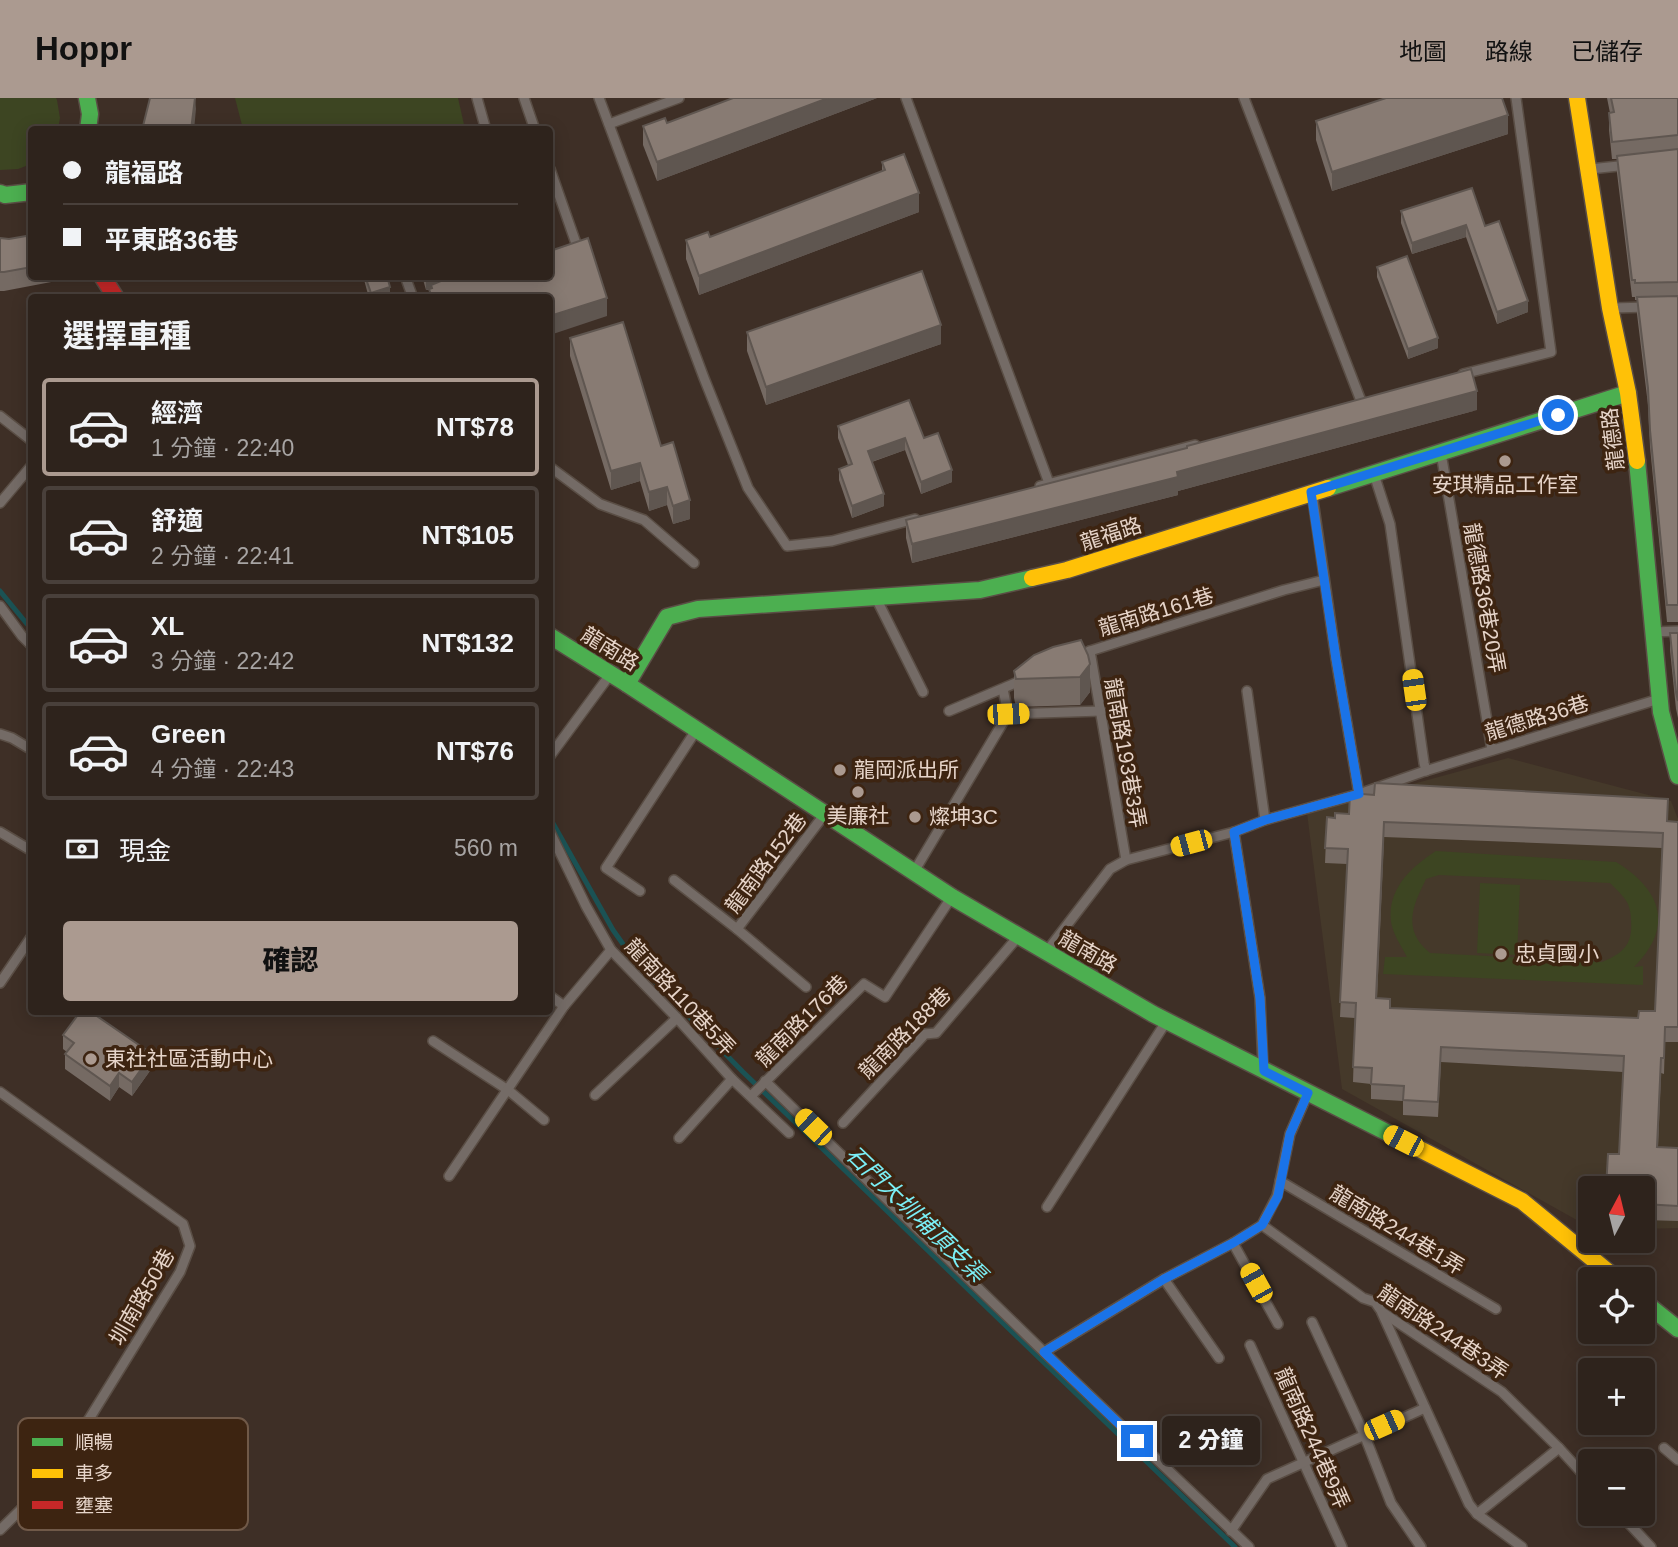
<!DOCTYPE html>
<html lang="zh-TW">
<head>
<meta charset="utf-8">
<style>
	:root { --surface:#2e231c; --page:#3a2f29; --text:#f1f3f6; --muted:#a7a4a3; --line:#49403b; --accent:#ab9a90 }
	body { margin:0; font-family:Arial,"Noto Sans TC",sans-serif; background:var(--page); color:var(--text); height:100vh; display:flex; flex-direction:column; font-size:26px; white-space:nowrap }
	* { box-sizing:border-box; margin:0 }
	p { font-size:23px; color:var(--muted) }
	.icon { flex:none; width:38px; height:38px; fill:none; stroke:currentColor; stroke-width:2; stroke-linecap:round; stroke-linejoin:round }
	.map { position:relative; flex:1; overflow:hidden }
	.details { position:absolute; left:28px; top:196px; width:525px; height:721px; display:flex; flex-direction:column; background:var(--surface); border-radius:7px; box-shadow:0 4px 18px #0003,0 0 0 2px var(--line) }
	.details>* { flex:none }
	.banner { position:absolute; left:28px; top:28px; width:525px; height:154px; border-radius:7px; box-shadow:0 4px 18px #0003,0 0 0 2px var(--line); display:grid; align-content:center; height:154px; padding:0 35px; background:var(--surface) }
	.needle { width:46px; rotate:7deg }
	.controls { position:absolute; left:1578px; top:1078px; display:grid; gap:14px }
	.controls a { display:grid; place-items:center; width:77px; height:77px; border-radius:7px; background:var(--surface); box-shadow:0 4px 18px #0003,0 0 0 2px var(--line); font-size:35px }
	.end { position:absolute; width:32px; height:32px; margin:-16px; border:9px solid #1a73e8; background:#fff; box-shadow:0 0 0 4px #fff }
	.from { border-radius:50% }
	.bubble { position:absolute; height:49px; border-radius:7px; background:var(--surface); box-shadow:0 4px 18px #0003,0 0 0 2px var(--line); font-size:23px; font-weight:800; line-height:49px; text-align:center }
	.car { position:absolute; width:21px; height:42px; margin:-21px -10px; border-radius:9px; box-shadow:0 0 5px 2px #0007; background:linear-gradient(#f5c518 24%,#345 0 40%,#f5c518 0 76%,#345 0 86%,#f5c518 0) }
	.banner b { display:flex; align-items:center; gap:24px; height:66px; font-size:26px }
	.banner b+b { border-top:2px solid var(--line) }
	.banner i { width:18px; height:18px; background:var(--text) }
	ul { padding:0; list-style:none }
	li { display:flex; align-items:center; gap:21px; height:98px; margin:0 14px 10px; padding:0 21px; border:4px solid var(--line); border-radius:7px }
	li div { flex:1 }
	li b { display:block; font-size:26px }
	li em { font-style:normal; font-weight:800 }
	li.selected { border-color:var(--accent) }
	li>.icon { width:63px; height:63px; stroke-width:1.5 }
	h2 { padding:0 35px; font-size:32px; line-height:84px }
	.pay { display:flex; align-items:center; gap:18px; height:77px; padding:0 35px; font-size:26px }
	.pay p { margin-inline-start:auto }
	.button { display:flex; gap:14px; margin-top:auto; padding:14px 35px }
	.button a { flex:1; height:80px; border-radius:7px; background:var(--accent); color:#111; font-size:28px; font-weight:800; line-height:80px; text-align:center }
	header { display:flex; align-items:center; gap:42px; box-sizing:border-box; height:98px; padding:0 35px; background:var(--accent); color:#111 }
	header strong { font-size:33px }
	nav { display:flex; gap:38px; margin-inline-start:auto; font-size:24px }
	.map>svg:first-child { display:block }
	.education { fill:#45392a }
	.green { fill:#3d4522; fill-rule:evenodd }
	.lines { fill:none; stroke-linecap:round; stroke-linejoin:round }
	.stream { stroke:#1b5254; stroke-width:5 }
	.lane-casing { stroke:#5a4e45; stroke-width:12 }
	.fast-casing { stroke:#5a4e45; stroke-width:19 }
	.slow-casing { stroke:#5a4e45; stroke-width:19 }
	.jam-casing { stroke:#5a4e45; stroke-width:19 }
	.lane { stroke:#746b66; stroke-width:9 }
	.fast { stroke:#4caf50; stroke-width:16 }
	.slow { stroke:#ffc107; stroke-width:16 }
	.jam { stroke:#c62828; stroke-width:16 }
	.wall { fill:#756a63; fill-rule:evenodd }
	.shaded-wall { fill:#5f5650 }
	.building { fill:#887b73; stroke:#5f5650; stroke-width:2; fill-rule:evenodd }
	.route { stroke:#1a73e8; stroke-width:9 }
	.poi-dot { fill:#ab9a90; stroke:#3d2411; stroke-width:2.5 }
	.labels { text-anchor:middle; stroke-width:7; stroke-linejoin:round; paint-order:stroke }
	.street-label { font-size:21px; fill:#e6d4c9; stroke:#3d2411 }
	.poi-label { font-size:21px; fill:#e6d4c9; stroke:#3d2411; text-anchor:start }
	.water-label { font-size:23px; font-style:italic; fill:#7beff6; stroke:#3d2411 }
	.key { fill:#3d2411; stroke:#705948; stroke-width:2 }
	.key-label { font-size:19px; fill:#e6d4c9 }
</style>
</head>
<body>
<header>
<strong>Hoppr</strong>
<nav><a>地圖</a><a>路線</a><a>已儲存</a></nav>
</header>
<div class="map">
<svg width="1678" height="1449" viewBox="0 0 1678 1449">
	<rect width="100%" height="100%" fill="#3e2f26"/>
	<path class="education" d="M1508,660L1671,703L1678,721V1130L1643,1131V1090H1591V1130L1342,991L1307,715Z"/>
	<g class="green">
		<path d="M0,0H56L57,2L60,20L58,31L32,32L31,66L18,71L0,72Z"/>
		<path d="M235,0H458L465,31H243Z"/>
		<path d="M1436,753L1616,764C1662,792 1674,829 1634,869L1643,868V887L1383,876L1385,859H1407C1401,848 1393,836 1391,824C1387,791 1411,769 1436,753ZM1439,777L1610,785C1616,791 1624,798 1628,806C1630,811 1631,817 1631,822C1633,847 1623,855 1602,864L1430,855C1426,851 1421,847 1418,842C1405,821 1417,800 1426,781Z"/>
		<path d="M1480,785L1520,787L1517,857L1477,855Z"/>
	</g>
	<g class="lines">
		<g class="stream">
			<path d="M0,493L32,532"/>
			<path d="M550,720L613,832L635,863L743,974L1235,1449"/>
		</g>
		<defs>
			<g id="lane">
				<path d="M477,0L486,32"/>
				<path d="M524,0L535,32"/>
				<path d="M599,0L704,280L748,390L787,448L832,443L915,421"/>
				<path d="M906,0L1049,385"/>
				<path d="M1244,0L1361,303"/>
				<path d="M609,26L679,0"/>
				<path d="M550,71L578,151L574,152"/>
				<path d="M1590,71L1628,67"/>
				<path d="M405,178L413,200"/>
				<path d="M1613,210L1648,209"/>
				<path d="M1463,276L1551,254L1516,0"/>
				<path d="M0,318L32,343"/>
				<path d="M1441,355L1492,652"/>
				<path d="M550,369L600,406L644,422L694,465"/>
				<path d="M1374,376L1390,426L1424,665L1426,673"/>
				<path d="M1040,388L1195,347"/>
				<path d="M1312,395L1336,561L1359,696"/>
				<path d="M0,405L32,367"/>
				<path d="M877,502L923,594"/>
				<path d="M0,508L22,538L32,548"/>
				<path d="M1654,534L1678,533"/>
				<path d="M1090,553L1126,762"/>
				<path d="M1076,559L1090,553L1284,492L1324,482"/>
				<path d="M1247,593L1265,722"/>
				<path d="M949,613L1025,581"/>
				<path d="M1008,616L1101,613"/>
				<path d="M0,636L12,640L32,652"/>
				<path d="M550,658L609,578"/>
				<path d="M0,734L32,753"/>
				<path d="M550,734L586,808L611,852L677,920L732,981L789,1035"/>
				<path d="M1234,734L1260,900L1263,968"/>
				<path d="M915,772L1008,616L1003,591"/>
				<path d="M674,782L737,831"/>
				<path d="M640,793L606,770L695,634"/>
				<path d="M1047,853L1110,771L1126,762L1234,734L1265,722L1359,696L1422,674L1659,601"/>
				<path d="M0,885L32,838"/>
				<path d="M806,889L737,831L824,717"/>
				<path d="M550,898L564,908"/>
				<path d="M433,943L508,992L544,1022"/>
				<path d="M765,983L1044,1254L1249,1449"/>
				<path d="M0,994L183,1126L190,1148L180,1174L52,1381L0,1432"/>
				<path d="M595,997L677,920"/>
				<path d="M751,998L864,886L885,899L951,800"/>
				<path d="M843,1025L925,936L936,935L1017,840"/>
				<path d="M679,1040L732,981"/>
				<path d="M449,1078L564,908L611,852"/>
				<path d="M1280,1083L1496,1211"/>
				<path d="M1047,1109L1166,924"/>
				<path d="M1262,1127L1363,1200L1375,1204L1382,1214L1502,1294L1559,1350L1591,1385"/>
				<path d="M1233,1145L1278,1226"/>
				<path d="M1164,1181L1219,1260"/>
				<path d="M1382,1215L1469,1406L1477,1416L1522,1449"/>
				<path d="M1312,1224L1364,1336L1391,1405L1421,1449"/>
				<path d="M1250,1247L1342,1449"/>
				<path d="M1044,1254L1164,1181L1233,1145L1262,1127L1277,1098L1290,1036L1308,995"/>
				<path d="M1664,1350L1678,1362"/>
				<path d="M1477,1416L1559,1350"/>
				<path d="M1620,1416L1651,1449"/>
				<path d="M1231,1433L1267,1381L1425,1310"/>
			</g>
			<g id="fast">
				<path d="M87,0L90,16L88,32"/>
				<path d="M0,95L5,97L32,94"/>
				<path d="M1637,363L1661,614L1678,678"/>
				<path d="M1328,390L1628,295"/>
				<path d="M550,538L627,586L952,799L1153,916L1392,1037"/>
				<path d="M627,586L667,519L698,511L980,492L1032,480"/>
				<path d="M1643,1203L1678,1231"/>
			</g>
			<g id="slow">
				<path d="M1577,0L1610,210L1628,295L1637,363"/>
				<path d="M1032,480L1067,472L1328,390"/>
				<path d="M1392,1037L1522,1103L1617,1181"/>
			</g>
			<path id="jam" d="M102,178L116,200"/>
		</defs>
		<use href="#lane" class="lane-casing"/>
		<use href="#fast" class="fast-casing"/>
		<use href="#slow" class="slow-casing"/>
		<use href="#jam" class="jam-casing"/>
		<use href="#lane" class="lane"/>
		<use href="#fast" class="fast"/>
		<use href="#slow" class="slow"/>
		<use href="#jam" class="jam"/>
	</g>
	<g class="wall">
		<path d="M877,0L657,83L643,47V28Z"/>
		<path d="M1607,0H1678V524H1667L1650,349L1648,307L1637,216V202H1635V199H1632L1617,75V61H1612L1609,32V15H1610Z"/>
		<path d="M1316,23L1508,36L1332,93L1316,42Z"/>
		<path d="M882,64L919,114L699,197L686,161V142L710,139L882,74Z"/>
		<path d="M1401,113L1485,128L1528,214L1497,226L1466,139L1412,156L1401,125Z"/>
		<path d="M32,137V178H67V181L4,193H0V140L9,141Z"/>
		<path d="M1377,169L1438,250L1408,261L1377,179Z"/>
		<path d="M363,178H387L390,198L369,200Z"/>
		<path d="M422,178H550L607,218L550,200H429V192H426Z"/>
		<path d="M747,234L941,246L766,307L747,253Z"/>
		<path d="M570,240L661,348L690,421L673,426L667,407L649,413L640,383L611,392L570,258Z"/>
		<path d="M1477,312L1178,393V397L912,465L906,440V422Z"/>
		<path d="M838,328L924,340L952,384L921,396L905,352L872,364L884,408L852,420L839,382V371L848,367L838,340Z"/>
		<path d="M1670,535H1678V620L1676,611L1670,552Z"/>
		<path d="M1081,542L1090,594L1080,607L1016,609L1014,600V573Z"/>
		<path d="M1327,719L1678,724V944H1665L1664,976L1661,975L1658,1049L1678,1050V1123L1643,1122V1090L1619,1056L1623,974L1441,964L1438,1019L1403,1017V1003L1371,1001V986L1353,984L1355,920L1340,919L1347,766L1325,765ZM1384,739L1662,750L1655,913L1638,920L1390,910L1377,900Z"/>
		<path d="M63,937L152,970L132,998L119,989L110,1003L65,971V956L67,954L63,951Z"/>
	</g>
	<g class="shaded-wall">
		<path d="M195,0L196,11L194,32H191Z"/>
		<path d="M828,0H877L657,83V64Z"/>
		<path d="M1508,17V36L1332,93V74Z"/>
		<path d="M919,95V114L699,197V178Z"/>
		<path d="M1466,127V139L1412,156V145Z"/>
		<path d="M426,178H464L431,187V191L426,192Z"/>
		<path d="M390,189V198L371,200V195Z"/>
		<path d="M607,200V218L550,237V218Z"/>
		<path d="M1528,203V214L1497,226V214Z"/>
		<path d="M941,227V246L766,307V289Z"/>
		<path d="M1438,240V250L1408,261V251Z"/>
		<path d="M1477,293V312L1178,393V397L912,465V446Z"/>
		<path d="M905,340V352L868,365V353Z"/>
		<path d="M640,365V383L611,392V373Z"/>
		<path d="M952,372V384L921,396V384Z"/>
		<path d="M667,389V407L649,413V394Z"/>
		<path d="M884,396V408L852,420V408Z"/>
		<path d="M690,402V421L673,426V408Z"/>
		<path d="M1090,566V594L1080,607V579Z"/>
		<path d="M1384,724V739L1376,915V900Z"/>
		<path d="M152,956V970L132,998V984Z"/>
		<path d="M1661,960V975L1657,1064V1049Z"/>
		<path d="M119,975V989L110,1003V988Z"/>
	</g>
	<g class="building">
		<path d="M150,0H195L191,32H142Z"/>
		<path d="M733,0H828L657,64L643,28L665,20L667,25Z"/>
		<path d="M1386,0H1502L1508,17L1332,74L1316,23Z"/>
		<path d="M1611,0H1678V37L1612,44L1609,15L1614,14Z"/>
		<path d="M1678,51V184L1635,185V182H1632L1617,58Z"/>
		<path d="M904,56L919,95L699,178L686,142L708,134L710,139L885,72L882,64Z"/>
		<path d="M1472,90L1485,128L1499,123L1528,203L1497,214L1466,127L1412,145L1401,113Z"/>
		<path d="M32,137V169L4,174H0V140L9,141Z"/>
		<path d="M588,140L607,200L550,218V200H432L429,191L432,190L431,187L453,178H550V153Z"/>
		<path d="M1407,158L1438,240L1408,251L1377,169Z"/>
		<path d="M922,173L941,227L766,289L747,234Z"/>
		<path d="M365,178H387L390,189L371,195Z"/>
		<path d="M1678,198V507H1667L1650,332L1648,290L1637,199Z"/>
		<path d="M623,224L661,348L673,344L690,402L673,408L667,389L649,394L640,365L611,373L570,240Z"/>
		<path d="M1471,271L1477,293L1177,374L1178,379L912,446L906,422L1187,350V348Z"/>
		<path d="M909,302L924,340L938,335L952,372L921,384L905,340L868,353L884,396L852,408L839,371L852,366L838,328Z"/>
		<path d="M1670,535H1678V603L1676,594Z"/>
		<path d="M1081,542L1088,557L1090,566L1080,579L1016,581L1014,573L1034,557L1053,549Z"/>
		<path d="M1375,685L1668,701L1667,723L1678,724V929H1665L1664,960H1661L1657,1049L1678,1050V1108L1643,1106V1090H1606L1608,1056H1619L1624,958L1441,949L1438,1004L1403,1002L1404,988L1371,986L1372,970L1353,969L1356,905L1340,904L1348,751L1325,750L1327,719L1335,720V715L1349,716L1350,695L1374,697ZM1384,724L1663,735L1655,913H1639L1638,920L1390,910V901L1376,900Z"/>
		<path d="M80,914H91L152,956L132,984L119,975L110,988L65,956L74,945L63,937Z"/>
	</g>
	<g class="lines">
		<path class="route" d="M1137,1343L1044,1254L1164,1181L1233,1145L1262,1127L1278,1098L1290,1036L1308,995L1264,973L1260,900L1234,734L1265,722L1359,696L1336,561L1311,394L1558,317"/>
	</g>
	<g class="poi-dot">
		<circle cx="1505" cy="363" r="7"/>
		<circle cx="840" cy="672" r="7"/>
		<circle cx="858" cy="694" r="7"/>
		<circle cx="915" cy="719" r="7"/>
		<circle cx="1501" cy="856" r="7"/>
		<circle cx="91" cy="961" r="7"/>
	</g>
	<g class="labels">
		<g class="street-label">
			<text transform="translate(1613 341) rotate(-97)" y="7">龍德路</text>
			<text transform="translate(1111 436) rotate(-18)" y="7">龍福路</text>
			<text transform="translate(1484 500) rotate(80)" y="7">龍德路36巷20弄</text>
			<text transform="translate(1156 514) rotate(-17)" y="7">龍南路161巷</text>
			<text transform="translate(610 551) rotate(32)" y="7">龍南路</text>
			<text transform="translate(1537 620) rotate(-17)" y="7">龍德路36巷</text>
			<text transform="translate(1125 655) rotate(80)" y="7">龍南路193巷3弄</text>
			<text transform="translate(766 765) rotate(-53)" y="7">龍南路152巷</text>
			<text transform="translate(1088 854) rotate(30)" y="7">龍南路</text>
			<text transform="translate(680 899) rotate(47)" y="7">龍南路110巷5弄</text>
			<text transform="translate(802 923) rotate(-45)" y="7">龍南路176巷</text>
			<text transform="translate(905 935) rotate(-45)" y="7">龍南路188巷</text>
			<text transform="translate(1397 1132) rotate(31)" y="7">龍南路244巷1弄</text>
			<text transform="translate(142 1199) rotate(-60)" y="7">圳南路50巷</text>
			<text transform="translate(1443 1234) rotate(34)" y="7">龍南路244巷3弄</text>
			<text transform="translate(1312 1340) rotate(66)" y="7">龍南路244巷9弄</text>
		</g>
		<g class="poi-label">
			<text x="1505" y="394" text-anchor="middle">安琪精品工作室</text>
			<text x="854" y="679">龍岡派出所</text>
			<text x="858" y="725" text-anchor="middle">美廉社</text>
			<text x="929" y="726">燦坤3C</text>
			<text x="1515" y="863">忠貞國小</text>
			<text x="105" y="968">東社社區活動中心</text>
		</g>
		<g class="water-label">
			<text transform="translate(916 1116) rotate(44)" y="8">石門大圳埔頂支渠</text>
		</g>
	</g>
	<rect x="18" y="1320" width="230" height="112" rx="10" class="key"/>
	<rect x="32" y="1340" width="31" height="8" fill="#4caf50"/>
	<rect x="32" y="1371" width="31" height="9" fill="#ffc107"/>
	<rect x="32" y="1403" width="31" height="8" fill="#c62828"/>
	<g class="key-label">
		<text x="75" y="1351">順暢</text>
		<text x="75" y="1382">車多</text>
		<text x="75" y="1414">壅塞</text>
	</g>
</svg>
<div class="controls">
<a><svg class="needle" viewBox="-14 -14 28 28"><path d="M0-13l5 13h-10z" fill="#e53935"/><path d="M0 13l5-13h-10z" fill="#a7a4a3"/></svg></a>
<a><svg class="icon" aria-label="locate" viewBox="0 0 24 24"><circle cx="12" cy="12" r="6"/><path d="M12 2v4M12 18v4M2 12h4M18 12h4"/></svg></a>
<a>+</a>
<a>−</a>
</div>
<i class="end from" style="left:1558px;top:317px"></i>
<i class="end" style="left:1137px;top:1343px"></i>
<div class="bubble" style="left:1162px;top:1318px;width:98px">2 分鐘</div>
<i class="car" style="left:1414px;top:592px;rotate:352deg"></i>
<i class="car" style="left:1008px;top:616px;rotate:88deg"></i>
<i class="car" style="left:1191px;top:745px;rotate:255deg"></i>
<i class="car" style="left:813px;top:1029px;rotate:314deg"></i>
<i class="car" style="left:1403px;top:1043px;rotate:297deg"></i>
<i class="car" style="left:1256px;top:1185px;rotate:331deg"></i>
<i class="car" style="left:1384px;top:1327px;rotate:66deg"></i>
<div class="banner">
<b><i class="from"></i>龍福路</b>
<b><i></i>平東路36巷</b>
</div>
<section class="details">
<h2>選擇車種</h2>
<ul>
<li class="selected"><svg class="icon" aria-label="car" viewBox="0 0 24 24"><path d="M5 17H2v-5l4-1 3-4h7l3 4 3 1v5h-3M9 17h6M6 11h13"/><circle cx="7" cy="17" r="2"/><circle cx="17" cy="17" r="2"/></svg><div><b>經濟</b><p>1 分鐘 · 22:40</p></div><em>NT$78</em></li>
<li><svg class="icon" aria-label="car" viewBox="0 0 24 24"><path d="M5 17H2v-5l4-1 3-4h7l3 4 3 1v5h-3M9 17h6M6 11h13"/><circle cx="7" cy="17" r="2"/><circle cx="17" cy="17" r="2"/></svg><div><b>舒適</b><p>2 分鐘 · 22:41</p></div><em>NT$105</em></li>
<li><svg class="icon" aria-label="car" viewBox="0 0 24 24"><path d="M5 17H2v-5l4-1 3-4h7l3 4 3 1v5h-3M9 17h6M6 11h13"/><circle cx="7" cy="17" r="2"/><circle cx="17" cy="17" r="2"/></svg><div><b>XL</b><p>3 分鐘 · 22:42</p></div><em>NT$132</em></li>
<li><svg class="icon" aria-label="car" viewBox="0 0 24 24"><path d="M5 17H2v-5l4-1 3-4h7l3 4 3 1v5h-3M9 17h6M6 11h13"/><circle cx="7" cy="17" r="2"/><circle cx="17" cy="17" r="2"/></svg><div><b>Green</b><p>4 分鐘 · 22:43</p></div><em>NT$76</em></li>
</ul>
<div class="pay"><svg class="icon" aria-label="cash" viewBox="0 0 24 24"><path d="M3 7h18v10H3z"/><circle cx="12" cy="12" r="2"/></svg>現金<p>560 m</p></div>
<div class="button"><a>確認</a></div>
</section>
</div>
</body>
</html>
